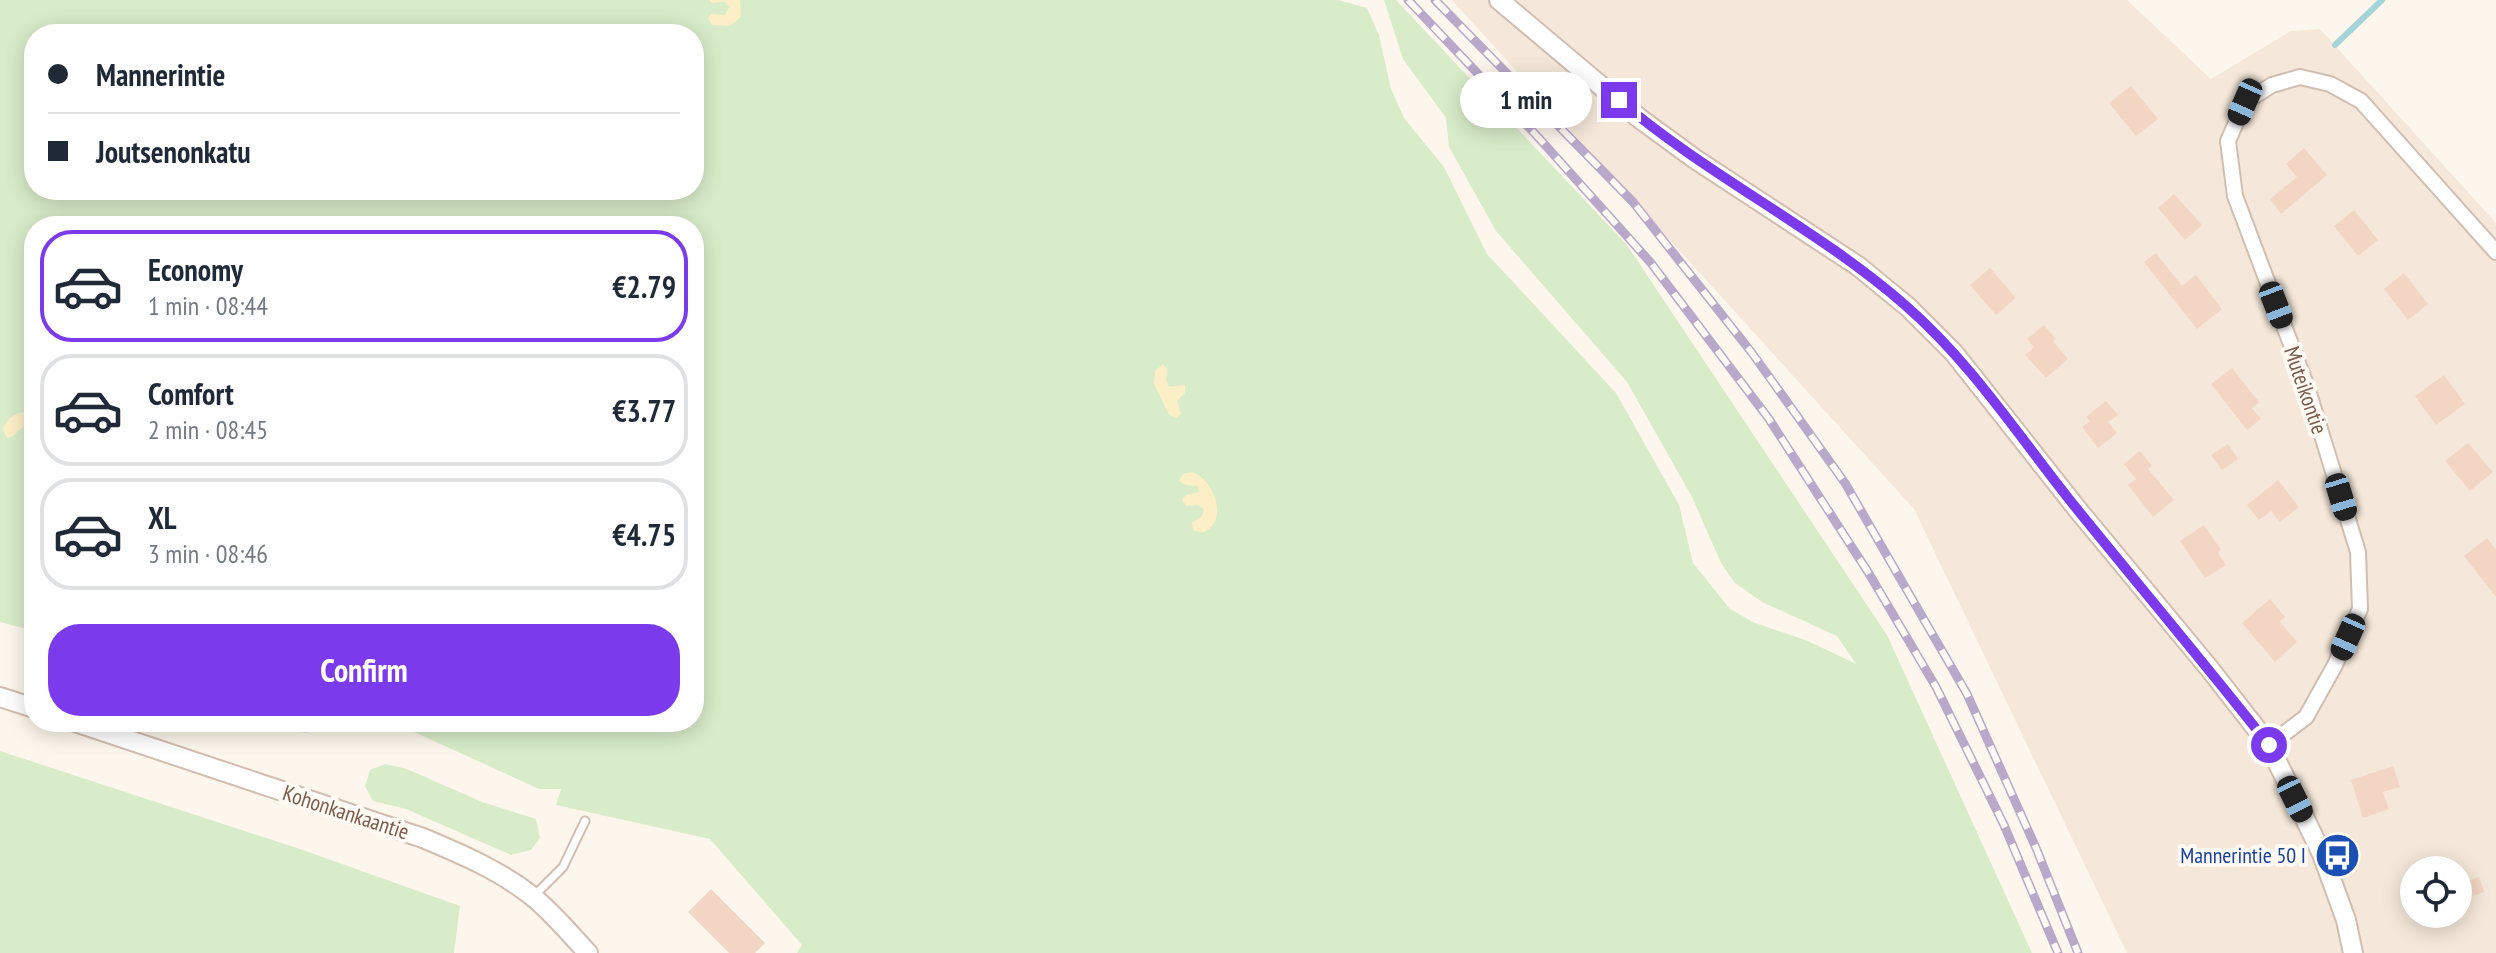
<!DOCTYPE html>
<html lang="en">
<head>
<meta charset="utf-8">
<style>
	:root { --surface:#fff; --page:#f2f2f3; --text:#1f2937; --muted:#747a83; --line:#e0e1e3; --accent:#7c3aed }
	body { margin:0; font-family:"PT Sans Narrow",sans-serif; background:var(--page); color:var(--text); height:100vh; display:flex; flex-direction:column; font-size:30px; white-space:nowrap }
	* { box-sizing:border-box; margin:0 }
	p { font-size:26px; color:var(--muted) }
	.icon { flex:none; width:44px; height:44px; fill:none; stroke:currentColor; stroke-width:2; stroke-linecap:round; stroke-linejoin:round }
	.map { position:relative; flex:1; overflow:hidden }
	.panel { position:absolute; left:24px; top:216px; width:680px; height:516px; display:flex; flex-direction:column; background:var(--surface); border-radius:32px; box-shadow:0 4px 20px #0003 }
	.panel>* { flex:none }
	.guide { position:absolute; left:24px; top:24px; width:680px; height:176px; border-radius:32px; box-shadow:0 4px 20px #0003; display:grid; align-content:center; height:176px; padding:0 24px; background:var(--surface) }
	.tools { position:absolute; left:2400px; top:856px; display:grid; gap:16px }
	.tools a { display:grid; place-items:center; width:72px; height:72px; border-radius:50%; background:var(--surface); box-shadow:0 4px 20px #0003; font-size:40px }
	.end { position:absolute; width:36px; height:36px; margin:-18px; border:10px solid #7c3aed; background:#fff; box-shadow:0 0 0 4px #fff }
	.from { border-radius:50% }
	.bubble { position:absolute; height:56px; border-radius:28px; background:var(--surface); box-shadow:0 4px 20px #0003; font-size:26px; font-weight:600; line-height:56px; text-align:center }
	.car { position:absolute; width:24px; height:48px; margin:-24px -12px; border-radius:10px; box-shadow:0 0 6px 2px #0007; background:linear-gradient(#222 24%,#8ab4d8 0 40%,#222 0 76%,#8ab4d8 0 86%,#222 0) }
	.guide b { display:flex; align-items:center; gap:28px; height:76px; font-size:30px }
	.guide b+b { border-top:2px solid var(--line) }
	.guide i { width:20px; height:20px; background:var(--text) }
	ul { padding:14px 0 0; list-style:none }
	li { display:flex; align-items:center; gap:24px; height:112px; margin:0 16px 12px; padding:0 8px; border:4px solid var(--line); border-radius:32px }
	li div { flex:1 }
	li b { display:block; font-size:30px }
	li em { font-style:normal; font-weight:600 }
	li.selected { border-color:var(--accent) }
	li>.icon { width:72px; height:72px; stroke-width:1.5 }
	.action { display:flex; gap:16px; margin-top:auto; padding:16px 24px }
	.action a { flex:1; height:92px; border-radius:32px; background:var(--accent); color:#fff; font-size:32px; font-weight:600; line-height:92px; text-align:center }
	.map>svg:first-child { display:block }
	.residential { fill:#f5e8da; fill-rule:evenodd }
	.green { fill:#d8ecc9; fill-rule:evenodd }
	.sand { fill:#fcefc7 }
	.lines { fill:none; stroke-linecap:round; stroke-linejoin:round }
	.stream { stroke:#a5d3da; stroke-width:6 }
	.building { fill:#f3d5c3 }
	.service-casing { stroke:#d1beb0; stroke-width:11 }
	.minor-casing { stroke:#d1beb0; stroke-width:18 }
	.tertiary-casing { stroke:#d1beb0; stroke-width:22 }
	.service { stroke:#fff; stroke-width:7 }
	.minor { stroke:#fff; stroke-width:14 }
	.tertiary { stroke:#fff; stroke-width:18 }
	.rail-casing { stroke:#b9a8c9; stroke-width:9 }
	.rail { stroke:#fffaf3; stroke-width:6; stroke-dasharray:18; stroke-linecap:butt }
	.route { stroke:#7c3aed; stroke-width:10 }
	.labels { text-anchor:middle; stroke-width:8; stroke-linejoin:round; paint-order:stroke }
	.street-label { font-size:22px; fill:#7a5c4d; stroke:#fffaf3 }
	.transit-label { font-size:22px; fill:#164399; stroke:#fffaf3; text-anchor:end }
</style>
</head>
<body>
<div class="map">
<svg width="2496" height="953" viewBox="0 0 2496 953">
	<rect width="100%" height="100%" fill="#fdf6ec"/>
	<path class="residential" d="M1452,0H2127L2211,79L2291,31L2320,29L2496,223V953H2127L1914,509ZM2414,870H2458V914H2414Z"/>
	<g class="green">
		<path d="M0,0H1338L1367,8L1379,35L1391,89L1404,118L1444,167L1487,254L1616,393L1679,505L1693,563L1730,609L1755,623L1808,641L1856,664L1837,636L1762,602L1735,583L1721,563L1692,497L1627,382L1496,231L1449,147L1446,118L1403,59L1384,0H1396L1627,245L1887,635L2032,953H797L802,945L710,839L556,805L561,789H539L412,731L358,722H694V226H34V631L0,622ZM34,34H694V190H34Z"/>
		<path d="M260,722H346L306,733L262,726Z"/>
		<path d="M0,751L300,849L460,906L454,953H0Z"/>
		<path d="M385,764L407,769L482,802L536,819L540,838L531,850L511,855L406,809L373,801L365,786L370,770Z"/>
	</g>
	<g class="sand">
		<path d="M709,0H740L741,17L730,26L712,25L708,18L711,14L725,15L729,7L724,2L712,3Z"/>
		<path d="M1163,364L1167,369L1166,380L1169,387L1185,385V393L1177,401L1181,414L1176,418L1169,415L1154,384L1155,371Z"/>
		<path d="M24,412L34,413V423C20,423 18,437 7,438L3,429C6,419 14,414 24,412Z"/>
		<path d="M1192,472C1215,480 1230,522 1202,533L1193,530L1192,523L1202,516L1204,509L1198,505L1186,506L1182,500L1186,495L1199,492L1197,486L1186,485L1179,481L1183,474Z"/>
	</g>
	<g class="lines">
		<path class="stream" d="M2335,45L2382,0"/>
	</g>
	<g class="building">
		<path d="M2131,86L2158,119L2136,136L2109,103Z"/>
		<path d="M2304,148L2327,175L2281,214L2270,199L2297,177L2286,164Z"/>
		<path d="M2174,194L2202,225L2185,240L2158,208Z"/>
		<path d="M2354,210L2378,240L2358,256L2334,226Z"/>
		<path d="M2156,253L2182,286L2196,275L2222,309L2197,329L2144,262Z"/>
		<path d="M1990,268L2016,298L1996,315L1970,285Z"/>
		<path d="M2404,273L2428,304L2408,320L2384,289Z"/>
		<path d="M2044,325L2056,339L2053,341L2068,359L2046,378L2025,355L2034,347L2027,339Z"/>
		<path d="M2232,368L2259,402L2252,408L2261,419L2247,430L2211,384Z"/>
		<path d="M2444,375L2465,404L2436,425L2415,396Z"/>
		<path d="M2106,401L2118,415L2108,422L2117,433L2098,448L2082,427L2090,421L2086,417Z"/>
		<path d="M2468,443L2493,472L2470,491L2445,461Z"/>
		<path d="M2228,444L2238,459L2222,470L2211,455Z"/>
		<path d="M2140,451L2152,466L2148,469L2174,500L2153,517L2128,485L2136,479L2124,464Z"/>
		<path d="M2278,480L2299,507L2280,522L2271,511L2259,520L2247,505Z"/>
		<path d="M2204,525L2221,550L2218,553L2226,565L2205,578L2180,541Z"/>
		<path d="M2487,538L2496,550V597L2464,556Z"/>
		<path d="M2270,599L2285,617L2280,622L2297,642L2275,662L2242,623Z"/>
		<path d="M2393,766L2400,787L2383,792L2389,809L2363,818L2351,780Z"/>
		<path d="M2479,877L2484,892L2458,902V885Z"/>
		<path d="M711,889L765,943L755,953H729L688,912Z"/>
	</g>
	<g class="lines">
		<defs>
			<path id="service" d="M533,897L563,867L585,821"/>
			<path id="minor" d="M2269,745L2306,717L2335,665L2360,609L2358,552L2307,387L2235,196L2228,141L2245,102L2272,85L2300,77L2330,84L2361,101L2496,252"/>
			<g id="tertiary">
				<path d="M1499,0L1639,118L1695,159L1858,266L1908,307L1954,353L2078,510L2209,668L2269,745L2322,854L2346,920L2353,953"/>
				<path d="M0,697L34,708"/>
				<path d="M75,722L423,838C461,854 499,870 532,896C552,912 570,934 588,953"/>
			</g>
		</defs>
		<use href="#service" class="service-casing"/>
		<use href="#minor" class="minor-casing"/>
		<use href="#tertiary" class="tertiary-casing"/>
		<use href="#service" class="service"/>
		<use href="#minor" class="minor"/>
		<use href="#tertiary" class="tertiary"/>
		<defs>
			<g id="rail">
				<path d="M1408,0L1537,136L1651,263L1769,419L1868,572L1936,687L2004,825L2058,953"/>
				<path d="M1435,0L1633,202L1752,353L1845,483L1967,694L2036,848L2078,953"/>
			</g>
		</defs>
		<use href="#rail" class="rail-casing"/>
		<use href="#rail" class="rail"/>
	</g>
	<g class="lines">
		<path class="route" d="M1619,100C1709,177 1817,228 1905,305C1972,363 2022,441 2077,509C2141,588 2206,665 2269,745"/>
	</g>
	<defs>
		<symbol id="bus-disc" viewBox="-11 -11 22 22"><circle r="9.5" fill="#1a4fb4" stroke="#fffaf3"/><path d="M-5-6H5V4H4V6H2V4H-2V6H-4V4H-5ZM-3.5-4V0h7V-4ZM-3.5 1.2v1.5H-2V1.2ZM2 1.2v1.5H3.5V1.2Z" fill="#fff"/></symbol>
	</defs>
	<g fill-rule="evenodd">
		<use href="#bus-disc" x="2312" y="830" width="51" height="51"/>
	</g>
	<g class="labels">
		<g class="street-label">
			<text transform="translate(2306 390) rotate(71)" y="8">Muteikontie</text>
			<text transform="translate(346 812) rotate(18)" y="8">Kohonkankaantie</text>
		</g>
		<g class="transit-label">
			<text x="2306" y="863">Mannerintie 50 I</text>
		</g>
	</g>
</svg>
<div class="tools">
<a><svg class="icon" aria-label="locate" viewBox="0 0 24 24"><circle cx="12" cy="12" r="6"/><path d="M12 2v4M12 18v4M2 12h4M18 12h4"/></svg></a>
</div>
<i class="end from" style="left:2269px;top:745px"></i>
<i class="end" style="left:1619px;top:100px"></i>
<div class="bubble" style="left:1460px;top:72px;width:132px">1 min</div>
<i class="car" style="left:2245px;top:102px;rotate:204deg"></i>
<i class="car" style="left:2276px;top:305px;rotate:159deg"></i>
<i class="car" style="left:2341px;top:497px;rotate:163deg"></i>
<i class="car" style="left:2348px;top:637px;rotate:204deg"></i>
<i class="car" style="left:2295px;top:799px;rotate:154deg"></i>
<div class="guide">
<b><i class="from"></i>Mannerintie</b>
<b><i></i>Joutsenonkatu</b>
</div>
<section class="panel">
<ul>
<li class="selected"><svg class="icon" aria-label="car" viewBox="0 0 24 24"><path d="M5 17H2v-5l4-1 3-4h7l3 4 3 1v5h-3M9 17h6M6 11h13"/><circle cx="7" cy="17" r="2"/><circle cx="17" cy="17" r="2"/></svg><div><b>Economy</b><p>1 min · 08:44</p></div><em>€2.79</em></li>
<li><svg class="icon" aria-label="car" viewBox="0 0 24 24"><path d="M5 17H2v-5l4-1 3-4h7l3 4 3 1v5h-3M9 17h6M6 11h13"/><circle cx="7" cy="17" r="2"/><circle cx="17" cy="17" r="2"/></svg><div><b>Comfort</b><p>2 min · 08:45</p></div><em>€3.77</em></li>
<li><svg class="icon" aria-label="car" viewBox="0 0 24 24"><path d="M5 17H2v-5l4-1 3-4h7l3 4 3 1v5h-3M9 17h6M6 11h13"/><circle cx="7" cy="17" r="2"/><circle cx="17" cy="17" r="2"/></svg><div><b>XL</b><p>3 min · 08:46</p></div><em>€4.75</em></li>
</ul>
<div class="action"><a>Confirm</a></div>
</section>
</div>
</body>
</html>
